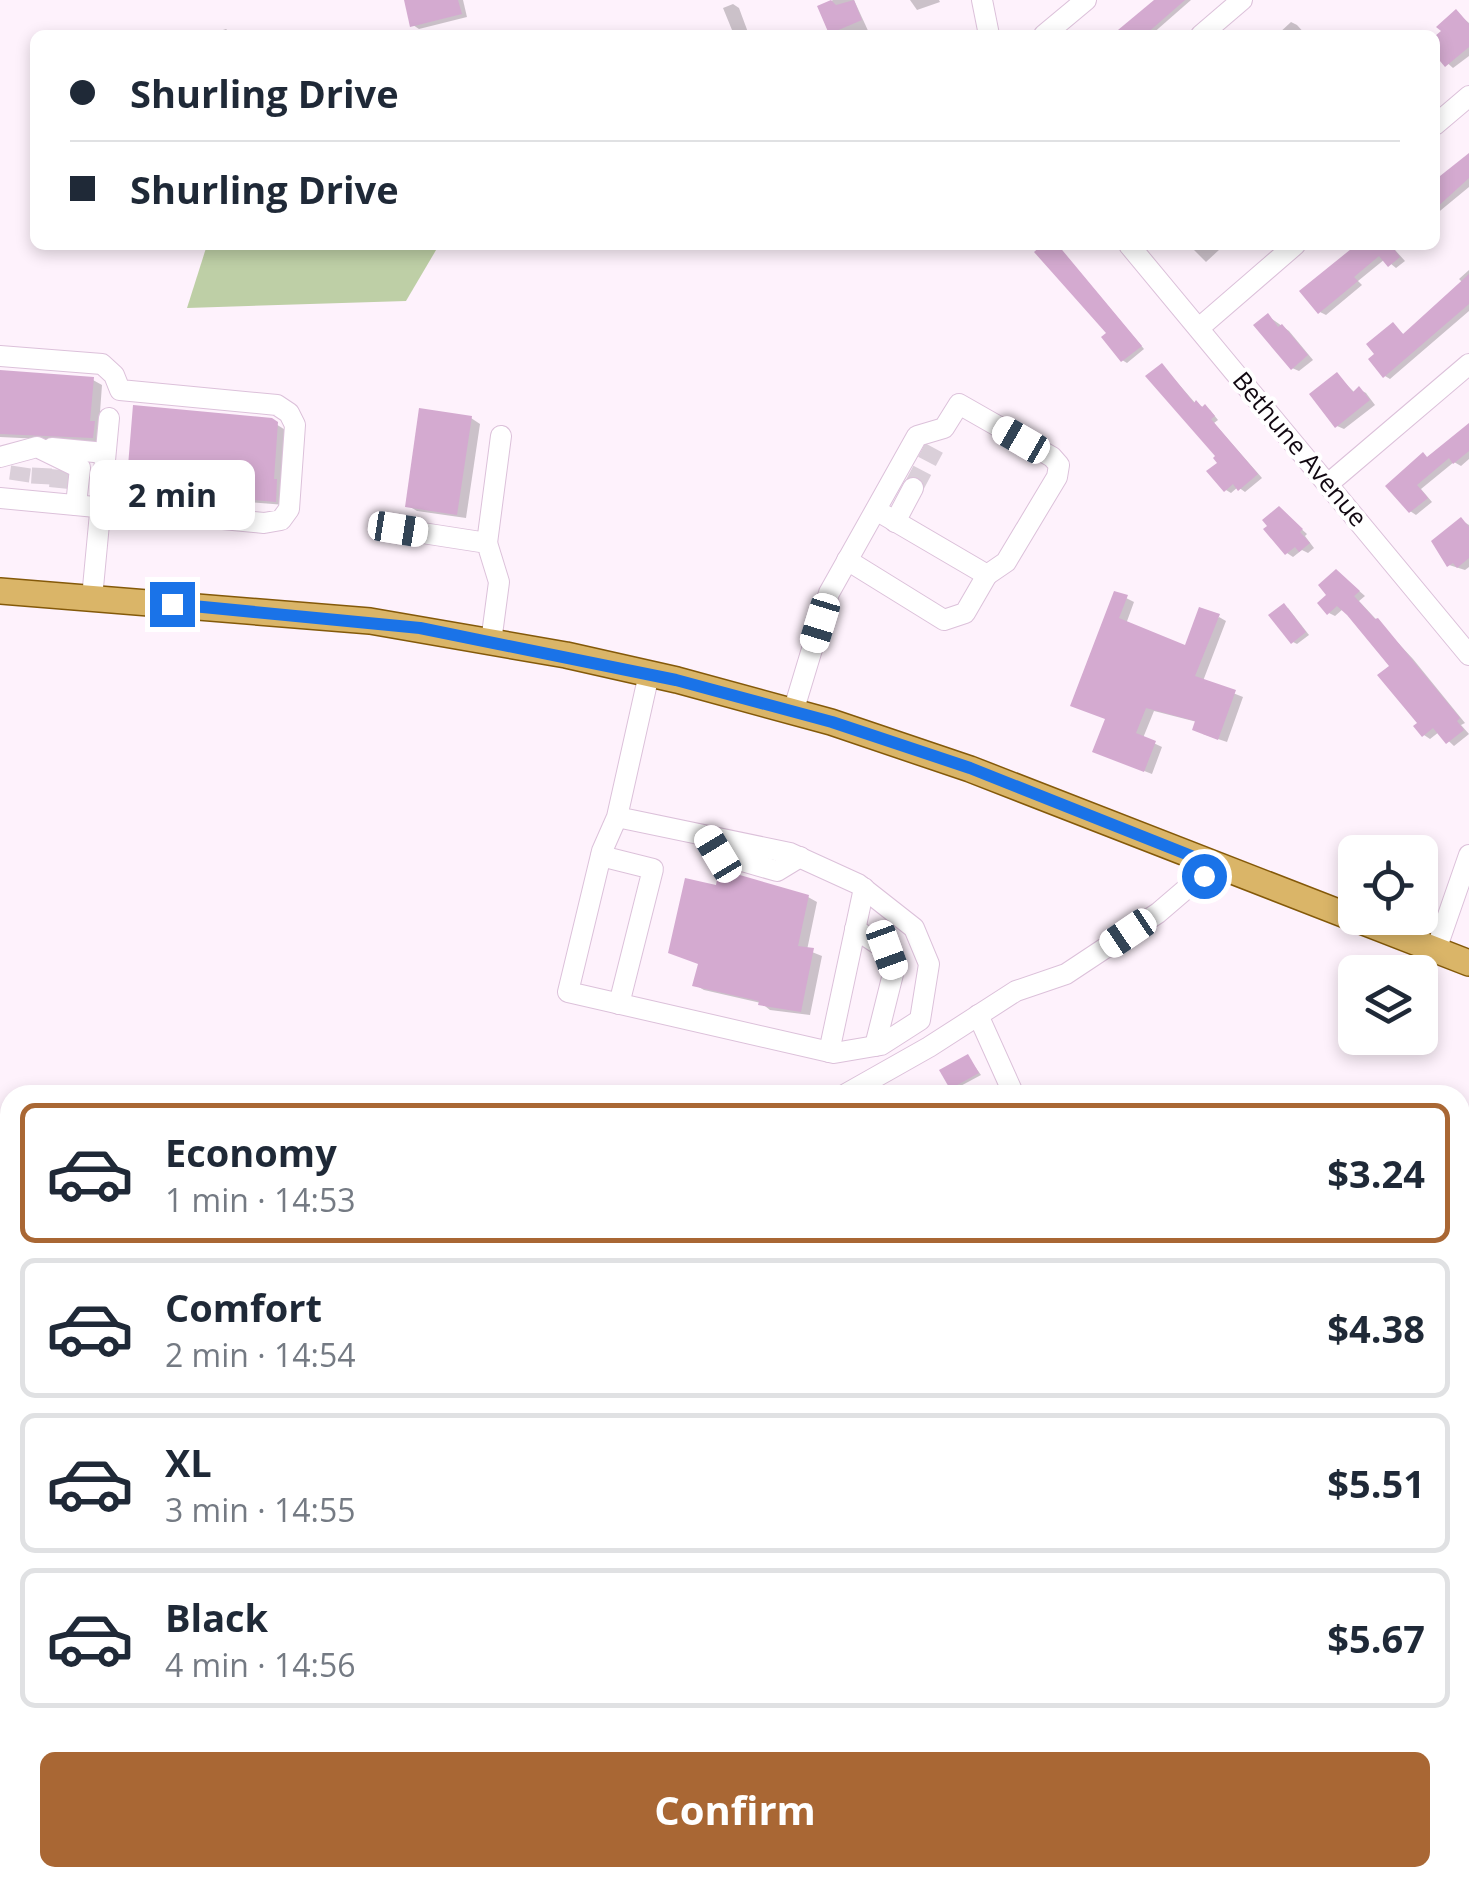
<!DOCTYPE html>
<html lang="en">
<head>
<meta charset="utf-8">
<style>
	:root { --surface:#fff; --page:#f2f2f3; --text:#1f2937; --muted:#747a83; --line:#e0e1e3; --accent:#a96734 }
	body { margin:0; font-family:"Open Sans",sans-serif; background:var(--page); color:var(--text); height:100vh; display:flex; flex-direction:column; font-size:38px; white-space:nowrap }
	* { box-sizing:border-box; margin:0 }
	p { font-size:32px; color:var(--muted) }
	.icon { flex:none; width:55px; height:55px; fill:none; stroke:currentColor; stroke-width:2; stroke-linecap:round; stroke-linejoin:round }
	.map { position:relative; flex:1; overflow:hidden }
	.side { position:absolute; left:0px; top:1085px; width:1470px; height:802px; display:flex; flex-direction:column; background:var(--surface); border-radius:30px 30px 0 0; box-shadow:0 5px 15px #0003 }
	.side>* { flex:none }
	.top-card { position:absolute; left:30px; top:30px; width:1410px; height:220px; border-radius:15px; box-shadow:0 5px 15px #0003; display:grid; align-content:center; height:220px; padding:0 40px; background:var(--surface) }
	.fabs { position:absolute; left:1338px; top:835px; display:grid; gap:20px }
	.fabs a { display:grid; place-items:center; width:100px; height:100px; border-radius:15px; background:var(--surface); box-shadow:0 5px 15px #0003; font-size:50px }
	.end { position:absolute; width:45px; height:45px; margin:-22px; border:12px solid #1a73e8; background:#fff; box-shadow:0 0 0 5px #fff }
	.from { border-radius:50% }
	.bubble { position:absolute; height:70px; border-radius:15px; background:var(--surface); box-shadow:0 5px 15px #0003; font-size:32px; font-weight:700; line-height:70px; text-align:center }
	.car { position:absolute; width:30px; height:60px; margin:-30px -15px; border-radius:12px; box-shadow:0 0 8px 2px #0007; background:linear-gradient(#fff 24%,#345 0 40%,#fff 0 76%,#345 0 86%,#fff 0) }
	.top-card b { display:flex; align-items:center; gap:35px; height:95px; font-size:38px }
	.top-card b+b { border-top:2px solid var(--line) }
	.top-card i { width:25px; height:25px; background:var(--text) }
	ul { padding:18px 0 0; list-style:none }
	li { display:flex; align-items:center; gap:30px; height:140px; margin:0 20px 15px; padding:0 20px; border:5px solid var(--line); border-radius:15px }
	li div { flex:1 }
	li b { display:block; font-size:38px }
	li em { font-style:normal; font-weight:700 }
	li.current { border-color:var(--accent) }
	li>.icon { width:90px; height:90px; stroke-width:1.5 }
	.primary-button { display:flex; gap:20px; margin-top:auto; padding:20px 40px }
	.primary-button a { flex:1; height:115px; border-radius:15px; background:var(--accent); color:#fff; font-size:40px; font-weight:700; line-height:115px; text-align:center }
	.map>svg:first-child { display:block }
	.green { fill:#becfa6 }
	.shadow { fill:#0003 }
	.building { fill:#d4aad0 }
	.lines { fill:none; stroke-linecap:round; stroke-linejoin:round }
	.minor-tunnel { stroke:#dacfd9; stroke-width:20; stroke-dasharray:20 10; stroke-linecap:butt }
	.minor-casing { stroke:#dcc1da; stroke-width:22 }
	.major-casing { stroke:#845909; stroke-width:28 }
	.minor { stroke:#fff; stroke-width:20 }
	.major { stroke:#dab568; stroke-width:25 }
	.route { stroke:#1a73e8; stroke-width:12 }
	.labels { text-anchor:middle; stroke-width:8; stroke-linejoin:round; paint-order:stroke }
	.street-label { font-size:25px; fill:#110811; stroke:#fff }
</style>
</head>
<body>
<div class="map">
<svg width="1469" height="1887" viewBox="0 0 1469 1887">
	<rect width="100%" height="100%" fill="#fef2fc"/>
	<path class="green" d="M207,245H439L406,301L187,308Z"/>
	<g class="shadow">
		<path d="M406,0H463L467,17L419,29L413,25Z"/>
		<path d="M833,0H854L870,35H832L821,7Z"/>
		<path d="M910,0H939L940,2L917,10Z"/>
		<path d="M1158,0H1191L1151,35H1116Z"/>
		<path d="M733,4L739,8L749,35H719L732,30L723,8Z"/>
		<path d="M1456,12L1469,23V56L1453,68L1435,52V40Z"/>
		<path d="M1291,22L1297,25L1306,35H1277Z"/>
		<path d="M226,29L233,35H208Z"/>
		<path d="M1469,157V187L1435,215V178L1440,180Z"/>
		<path d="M1037,245H1057L1144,349L1127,363L1122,360L1110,333Z"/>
		<path d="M1189,245H1217L1220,249L1206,262Z"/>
		<path d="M1357,245H1400L1395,250L1405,261L1396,268L1385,259L1358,281L1362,285L1326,315L1320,312Z"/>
		<path d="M1469,270V311L1390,379L1385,376L1393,325L1405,336L1463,283L1459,279Z"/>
		<path d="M1268,316L1289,331L1313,360L1299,371L1292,368Z"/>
		<path d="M1163,366L1196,404L1210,410L1218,420L1214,423L1262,478L1245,492L1238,487L1231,493L1226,490L1221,463Z"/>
		<path d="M0,372L93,380L102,385L99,426L102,442L0,437Z"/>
		<path d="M1337,375L1355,393L1359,389L1366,393L1375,405L1344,429L1337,426Z"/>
		<path d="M471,418L480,424L466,518L417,511L407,505Z"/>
		<path d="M271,421L287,431L285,505L131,492L122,487Z"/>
		<path d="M1469,426V459L1461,466L1454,462L1421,489L1432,502L1416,515L1410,511L1389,486Z"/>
		<path d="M1279,509L1307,534L1305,536L1314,548L1308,553L1302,550L1293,557L1287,553Z"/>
		<path d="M1461,520L1469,525V567L1465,570L1449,565Z"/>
		<path d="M1342,576L1365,596L1359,601L1413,659L1465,723L1461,725L1469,734L1454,746L1439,732L1430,739L1424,735L1392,667L1343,609L1335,616L1329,613Z"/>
		<path d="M1126,598L1134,602L1126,624L1187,648L1219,617L1226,621L1203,681L1243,697L1227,742L1203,734L1197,722L1154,711L1143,738L1162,747L1152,774L1103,755L1107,719L1081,709Z"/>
		<path d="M1288,608L1309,635L1297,644L1293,642Z"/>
		<path d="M718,888L808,897L817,902L807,950L822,956L810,1015L770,1010L761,1003L704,990L695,985Z"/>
		<path d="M968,1057L981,1075L955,1089L951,1087Z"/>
		<path d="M1460,1837L1469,1859V1874L1459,1878Z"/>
		<path d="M105,1878H124L123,1887H104Z"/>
		<path d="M661,1878L665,1887H399L448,1878Z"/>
		<path d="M1042,1878H1071L1076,1887H1047Z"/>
		<path d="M1101,1878H1116L1117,1881L1108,1884Z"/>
		<path d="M1351,1878H1398L1401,1887H1326Z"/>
	</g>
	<g class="building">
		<path d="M404,0H458L462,14L410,27Z"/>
		<path d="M831,0L836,5L854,0L862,20L829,34L817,6Z"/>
		<path d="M1154,0H1185L1145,35H1112Z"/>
		<path d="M1456,9L1469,24V47L1445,67L1435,55V36L1441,31L1436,27Z"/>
		<path d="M1469,153V178L1435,209V180Z"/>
		<path d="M1042,245H1058L1142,346L1121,362L1101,337L1106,333L1034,252Z"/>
		<path d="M1356,245H1391L1400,257L1388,267L1379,256L1354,277L1358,281L1318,314L1299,291Z"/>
		<path d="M1469,274V304L1383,378L1368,359L1374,354L1366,344L1393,322L1403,334Z"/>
		<path d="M1268,313L1278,327L1282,324L1308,355L1291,370L1253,325Z"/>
		<path d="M1162,363L1194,403L1196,400L1202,407L1205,404L1215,416L1211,419L1258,474L1238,491L1233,484L1224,492L1206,471L1217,463L1213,458L1215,456L1145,376Z"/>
		<path d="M0,370L94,377L90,421H95L93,438L0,434Z"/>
		<path d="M1337,372L1353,392L1359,386L1370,400L1335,428L1309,394Z"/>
		<path d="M133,405L272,418L278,422L274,479H277L276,502L119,488L121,465L128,466Z"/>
		<path d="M419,408L472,416L457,515L405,507Z"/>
		<path d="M1469,423V451L1453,464L1449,458L1417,485L1428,498L1409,513L1385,486L1423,452L1427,457Z"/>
		<path d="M1279,506L1303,529L1300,532L1310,543L1299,552L1295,547L1285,555L1263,529L1267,526L1262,520Z"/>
		<path d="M1461,517L1469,527V558L1457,568L1453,563L1447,567L1431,541Z"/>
		<path d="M1336,569L1360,591L1354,596L1375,619L1378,618L1460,718L1457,721L1464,730L1446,744L1433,728L1422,737L1413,726L1417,723L1377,675L1389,666L1347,615L1337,606L1327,615L1317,603L1326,595L1318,585Z"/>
		<path d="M1114,591L1128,595L1119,618L1185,645L1199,607L1220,614L1195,676L1236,690L1218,740L1192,730L1195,721L1146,708L1136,733L1156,741L1144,772L1092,752L1105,719L1070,706Z"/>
		<path d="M1284,603L1306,632L1291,644L1268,615Z"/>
		<path d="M719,869L809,895L798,946L814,948L801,1012L758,1005L759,1001L692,986L698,964L668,953L685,878L716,885Z"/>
		<path d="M968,1054L979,1073L950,1089L939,1070Z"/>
	</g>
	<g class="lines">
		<g class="minor-tunnel">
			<path d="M19,481L21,467"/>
			<path d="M41,484L42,468"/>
			<path d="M59,488L61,470"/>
			<path d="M913,488L934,448"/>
		</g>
		<defs>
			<g id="minor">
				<path d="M982,0L989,35"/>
				<path d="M1044,35L1086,0"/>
				<path d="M1201,35L1242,0"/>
				<path d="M1435,125L1469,96"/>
				<path d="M1129,245L1469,655"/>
				<path d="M1199,328L1295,245"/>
				<path d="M0,356L102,364L114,375L120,390L277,405L289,413L295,425L289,509L281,520L264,523L0,498"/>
				<path d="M52,448L105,453"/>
				<path d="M0,457L37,447L80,468L76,505"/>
				<path d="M1328,484L1469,364"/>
				<path d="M895,522L913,488"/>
				<path d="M397,529L487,543L499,582L491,642"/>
				<path d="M487,543L501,436"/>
				<path d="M847,560L944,620L965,613L987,575"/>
				<path d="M92,598L109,418"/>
				<path d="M793,712L829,593L917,436L944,428L959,404L1052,457L1059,465L1057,477L1006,562L987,575L876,510"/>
				<path d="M617,817L790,853L858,884L914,928L929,964L920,1020L881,1045L834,1053L568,992L602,851L617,817L649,674"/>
				<path d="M707,836L718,854L777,871L800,857"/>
				<path d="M601,856L653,869L619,1004"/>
				<path d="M855,929L887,950L894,970L875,1046"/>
				<path d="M1436,950L1469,855"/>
				<path d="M978,1015L1014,1095"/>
				<path d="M829,1052L864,888"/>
				<path d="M844,1095L929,1047L1016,991L1066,974L1158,913L1214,865"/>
				<path d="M0,1722L10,1724"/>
				<path d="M829,1878L834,1887"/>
				<path d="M165,1887V1878"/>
			</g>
			<g id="major">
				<path d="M0,591L370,621L566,655L677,680L831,722L970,769L1469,963"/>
				<path d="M1460,1782L1469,1778"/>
				<path d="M1216,1887L1239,1878"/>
			</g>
		</defs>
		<use href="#minor" class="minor-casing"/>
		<use href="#major" class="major-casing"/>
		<use href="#minor" class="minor"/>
		<use href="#major" class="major"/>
	</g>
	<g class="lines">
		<path class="route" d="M172,604L420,628L676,680L832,722L970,768L1214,865L1204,876"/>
	</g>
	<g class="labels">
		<g class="street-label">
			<text transform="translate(1300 449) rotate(50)" y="9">Bethune Avenue</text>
		</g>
	</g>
</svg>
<div class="fabs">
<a><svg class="icon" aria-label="locate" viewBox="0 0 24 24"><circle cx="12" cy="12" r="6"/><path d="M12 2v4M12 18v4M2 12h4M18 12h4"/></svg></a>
<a><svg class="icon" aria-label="layers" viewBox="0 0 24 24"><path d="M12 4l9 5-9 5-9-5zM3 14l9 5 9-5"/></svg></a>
</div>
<i class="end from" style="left:1204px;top:876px"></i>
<i class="end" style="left:172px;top:604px"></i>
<div class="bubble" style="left:90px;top:460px;width:165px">2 min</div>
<i class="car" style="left:1021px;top:440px;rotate:300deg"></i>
<i class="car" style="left:398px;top:529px;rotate:99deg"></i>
<i class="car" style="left:820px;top:623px;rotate:197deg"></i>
<i class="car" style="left:718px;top:854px;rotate:329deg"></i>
<i class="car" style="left:1128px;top:933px;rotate:236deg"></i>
<i class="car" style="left:887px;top:950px;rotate:160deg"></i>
<div class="top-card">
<b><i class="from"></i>Shurling Drive</b>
<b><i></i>Shurling Drive</b>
</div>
<section class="side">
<ul>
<li class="current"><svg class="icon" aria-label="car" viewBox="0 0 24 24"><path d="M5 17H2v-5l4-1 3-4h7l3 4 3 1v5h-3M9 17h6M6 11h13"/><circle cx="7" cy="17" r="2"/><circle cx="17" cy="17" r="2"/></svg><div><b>Economy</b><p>1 min · 14:53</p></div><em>$3.24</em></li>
<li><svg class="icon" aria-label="car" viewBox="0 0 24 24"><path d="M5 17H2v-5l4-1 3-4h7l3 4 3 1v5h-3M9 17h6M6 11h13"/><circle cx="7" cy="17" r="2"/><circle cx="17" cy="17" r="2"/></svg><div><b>Comfort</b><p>2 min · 14:54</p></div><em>$4.38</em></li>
<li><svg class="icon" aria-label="car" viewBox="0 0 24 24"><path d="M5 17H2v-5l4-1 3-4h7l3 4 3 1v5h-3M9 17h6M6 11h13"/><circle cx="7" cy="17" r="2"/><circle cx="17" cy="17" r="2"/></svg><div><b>XL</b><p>3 min · 14:55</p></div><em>$5.51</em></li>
<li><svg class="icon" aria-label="car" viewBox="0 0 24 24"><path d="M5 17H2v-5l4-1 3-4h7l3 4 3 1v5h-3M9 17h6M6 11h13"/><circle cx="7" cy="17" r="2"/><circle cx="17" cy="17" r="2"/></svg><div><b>Black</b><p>4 min · 14:56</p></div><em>$5.67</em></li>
</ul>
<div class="primary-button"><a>Confirm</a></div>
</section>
</div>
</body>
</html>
